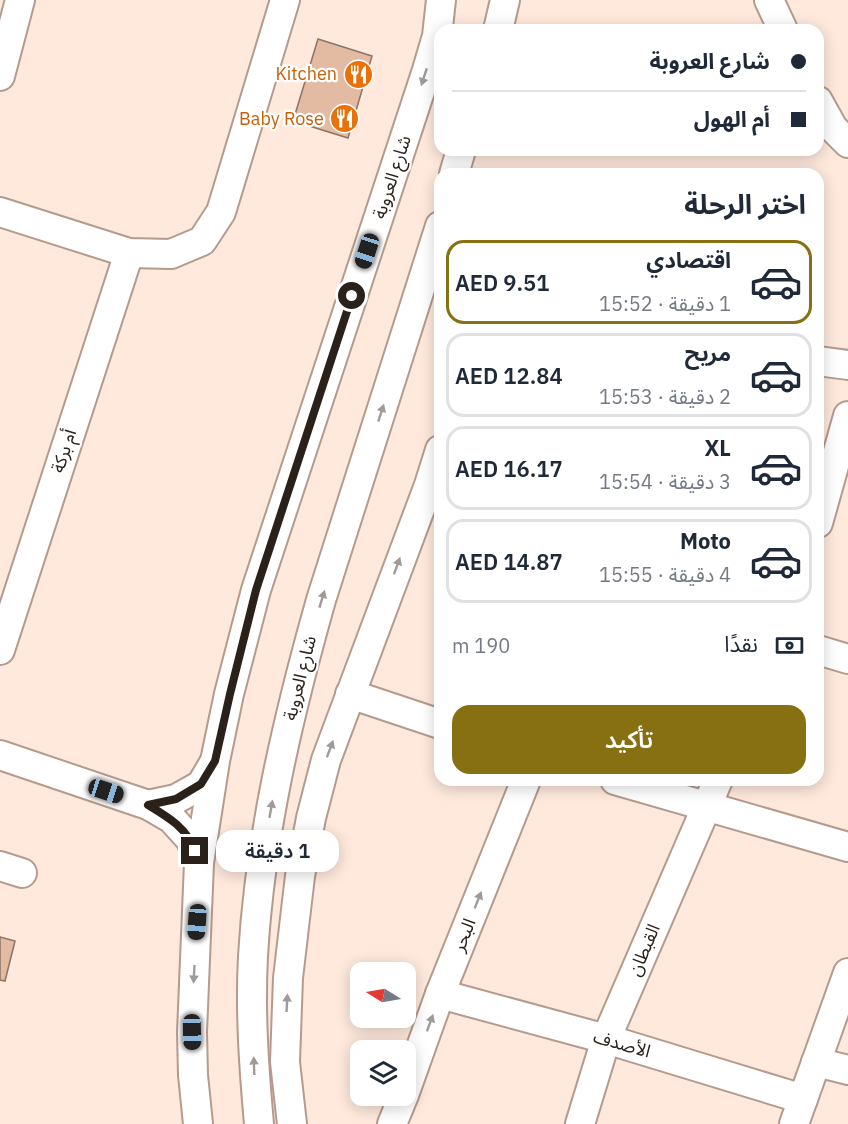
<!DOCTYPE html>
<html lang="ar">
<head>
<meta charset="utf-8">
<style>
	:root { --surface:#fff; --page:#f6f6f7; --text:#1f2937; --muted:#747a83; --line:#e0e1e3; --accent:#877011 }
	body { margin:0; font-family:"IBM Plex Sans","Noto Sans Arabic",sans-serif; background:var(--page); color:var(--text); direction:rtl; height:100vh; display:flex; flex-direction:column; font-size:22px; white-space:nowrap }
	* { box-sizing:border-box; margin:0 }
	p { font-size:20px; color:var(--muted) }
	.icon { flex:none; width:33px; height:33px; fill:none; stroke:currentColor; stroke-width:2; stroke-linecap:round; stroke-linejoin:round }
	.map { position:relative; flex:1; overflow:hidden; direction:ltr }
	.side { position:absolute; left:434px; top:168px; width:390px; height:618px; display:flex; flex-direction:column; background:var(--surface); border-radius:18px; box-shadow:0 3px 15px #0003; direction:rtl }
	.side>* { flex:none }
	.banner { position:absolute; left:434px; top:24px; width:390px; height:132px; border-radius:18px; box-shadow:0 3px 15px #0003; direction:rtl; display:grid; align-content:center; height:132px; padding:0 18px; background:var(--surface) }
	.needle { width:39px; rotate:281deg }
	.buttons { position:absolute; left:350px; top:962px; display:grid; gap:12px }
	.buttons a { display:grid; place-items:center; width:66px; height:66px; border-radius:12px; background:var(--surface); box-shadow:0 3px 15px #0003; font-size:30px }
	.end { position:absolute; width:27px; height:27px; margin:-14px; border:8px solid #2a211b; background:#fff; box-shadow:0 0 0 3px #fff }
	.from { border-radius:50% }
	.bubble { position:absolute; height:42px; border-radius:18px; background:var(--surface); box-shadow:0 3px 15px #0003; font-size:20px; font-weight:600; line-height:42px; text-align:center; direction:rtl }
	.car { position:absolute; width:18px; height:36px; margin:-18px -9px; border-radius:8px; box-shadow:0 0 4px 2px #0007; background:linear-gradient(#222 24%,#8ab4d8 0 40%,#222 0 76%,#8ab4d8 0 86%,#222 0) }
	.banner b { display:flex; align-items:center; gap:21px; height:57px; font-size:22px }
	.banner b+b { border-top:2px solid var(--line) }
	.banner i { width:15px; height:15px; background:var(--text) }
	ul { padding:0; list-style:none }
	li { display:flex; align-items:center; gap:18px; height:84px; margin:0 12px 9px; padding:0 6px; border:3px solid var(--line); border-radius:18px }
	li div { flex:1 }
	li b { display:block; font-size:22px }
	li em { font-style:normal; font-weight:600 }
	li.on { border-color:var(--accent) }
	li>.icon { width:54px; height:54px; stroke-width:1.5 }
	h2 { padding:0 18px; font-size:27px; line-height:72px }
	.pay { display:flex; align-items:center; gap:15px; height:66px; padding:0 18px; font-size:22px }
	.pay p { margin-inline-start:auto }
	.cta { display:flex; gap:12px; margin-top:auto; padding:12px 18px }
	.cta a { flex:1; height:69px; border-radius:18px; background:var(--accent); color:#fff; font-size:24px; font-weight:600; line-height:69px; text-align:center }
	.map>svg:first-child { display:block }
	.building { fill:#e3bba3; stroke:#8b7467; stroke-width:1.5 }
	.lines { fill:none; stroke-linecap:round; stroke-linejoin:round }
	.minor-casing { stroke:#b49b8d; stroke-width:32 }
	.minor { stroke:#fff; stroke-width:28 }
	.oneway { fill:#9f9b98 }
	.route { stroke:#2a211b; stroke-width:8 }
	.labels { text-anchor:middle; stroke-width:4.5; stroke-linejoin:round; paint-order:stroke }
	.food-label { font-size:18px; fill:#c56008; stroke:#fff; text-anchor:end }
	.street-label { font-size:18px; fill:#2a211b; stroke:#fff }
</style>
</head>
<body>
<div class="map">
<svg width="848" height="1124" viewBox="0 0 848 1124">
	<rect width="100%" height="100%" fill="#fee9dc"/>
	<g class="building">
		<path d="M318,39L372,56L348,138L293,121Z"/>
		<path d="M0,937L15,941L5,981L0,980Z"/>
	</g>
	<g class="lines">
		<defs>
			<g id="minor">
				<path d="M769,0L783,30"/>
				<path d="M498,30L505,0"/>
				<path d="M0,76L20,0"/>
				<path d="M818,101L833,128L848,143"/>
				<path d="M454,174L461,150"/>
				<path d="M0,212L129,253L171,254L202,241L221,212L285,0"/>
				<path d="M818,361L848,365"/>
				<path d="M818,523L848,416"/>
				<path d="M0,650L129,253"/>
				<path d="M818,650L848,659"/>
				<path d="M350,694L440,724"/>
				<path d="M0,755L148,805L172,819L191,840L199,863"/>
				<path d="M615,780L848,847"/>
				<path d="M148,805L176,799L201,785L214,763"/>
				<path d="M0,866L22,873"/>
				<path d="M440,994L606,1039L803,1099"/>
				<path d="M816,1062L848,1070"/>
				<path d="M405,1092L440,994L526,780"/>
				<path d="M198,1124L193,1075L192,1032L199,863L215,761L229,694L256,590L427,70L437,36L441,0"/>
				<path d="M259,1124C254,1068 250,1012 253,956C260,835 288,717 321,600L440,226"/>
				<path d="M292,1124L285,1062L288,978L300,876L311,818L326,760L429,485L440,450"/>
				<path d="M392,1124L404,1095"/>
				<path d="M580,1124L606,1039L718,780"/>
				<path d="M794,1124L848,973"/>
			</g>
		</defs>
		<use href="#minor" class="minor-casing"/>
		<use href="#minor" class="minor"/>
	</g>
	<defs><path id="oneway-solid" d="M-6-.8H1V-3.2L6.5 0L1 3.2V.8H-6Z" transform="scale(1.5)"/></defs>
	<g class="oneway">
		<use href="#oneway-solid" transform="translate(424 77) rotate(108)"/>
		<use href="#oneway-solid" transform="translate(381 413) rotate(-72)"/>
		<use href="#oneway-solid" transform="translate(397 566) rotate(-70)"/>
		<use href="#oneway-solid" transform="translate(322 599) rotate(-73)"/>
		<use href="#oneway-solid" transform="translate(330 749) rotate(-70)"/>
		<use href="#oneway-solid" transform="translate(271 809) rotate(-80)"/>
		<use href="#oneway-solid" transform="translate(478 900) rotate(-68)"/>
		<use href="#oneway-solid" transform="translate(194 974) rotate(93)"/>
		<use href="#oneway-solid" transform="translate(287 1003) rotate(-87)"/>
		<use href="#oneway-solid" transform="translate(430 1023) rotate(-70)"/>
		<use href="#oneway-solid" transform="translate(254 1066) rotate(-92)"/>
	</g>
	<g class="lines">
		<path class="route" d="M195,851C187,828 168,817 148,805L176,799L201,784L215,761L230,694L256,590L352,296"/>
	</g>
	<defs>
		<symbol id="restaurant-disc" viewBox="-11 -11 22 22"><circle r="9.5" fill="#e8710a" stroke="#fff"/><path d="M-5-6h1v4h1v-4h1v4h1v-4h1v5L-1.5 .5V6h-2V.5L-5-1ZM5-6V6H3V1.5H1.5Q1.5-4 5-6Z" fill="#fff"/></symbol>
	</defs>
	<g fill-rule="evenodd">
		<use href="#restaurant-disc" x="342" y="58" width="33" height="33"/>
		<use href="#restaurant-disc" x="328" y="102" width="33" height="33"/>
	</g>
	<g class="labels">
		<g class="food-label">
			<text x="337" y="80">Kitchen</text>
			<text x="324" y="125">Baby Rose</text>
		</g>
		<g class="street-label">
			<text transform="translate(392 177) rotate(-72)" y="6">شارع العروبة</text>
			<text transform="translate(64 451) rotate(-72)" y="6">أم بركة</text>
			<text transform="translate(300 678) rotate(-76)" y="6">شارع العروبة</text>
			<text transform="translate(464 935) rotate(-68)" y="6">البحر</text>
			<text transform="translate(644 950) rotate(-67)" y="6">القبطان</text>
			<text transform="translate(622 1044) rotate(16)" y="6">الأصدف</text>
		</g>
	</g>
</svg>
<div class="buttons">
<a><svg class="needle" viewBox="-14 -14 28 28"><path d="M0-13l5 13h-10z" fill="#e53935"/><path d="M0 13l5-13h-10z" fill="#747a83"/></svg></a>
<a><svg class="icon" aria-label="layers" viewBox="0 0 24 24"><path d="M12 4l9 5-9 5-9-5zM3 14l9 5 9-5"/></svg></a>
</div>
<i class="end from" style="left:352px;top:296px"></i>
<i class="end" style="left:195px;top:851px"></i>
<div class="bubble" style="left:216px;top:830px;width:123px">1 دقيقة</div>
<i class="car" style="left:367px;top:251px;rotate:198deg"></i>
<i class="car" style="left:106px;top:791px;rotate:108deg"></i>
<i class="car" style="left:197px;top:922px;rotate:184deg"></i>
<i class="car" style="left:192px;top:1032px;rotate:179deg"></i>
<div class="banner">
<b><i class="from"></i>شارع العروبة</b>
<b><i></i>أم الهول</b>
</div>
<section class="side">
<h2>اختر الرحلة</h2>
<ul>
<li class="on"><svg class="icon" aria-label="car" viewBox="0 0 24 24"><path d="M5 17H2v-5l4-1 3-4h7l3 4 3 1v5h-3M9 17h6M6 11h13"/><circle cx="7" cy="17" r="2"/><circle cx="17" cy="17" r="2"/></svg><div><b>اقتصادي</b><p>1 دقيقة · 15:52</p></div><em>AED 9.51</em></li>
<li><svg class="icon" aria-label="car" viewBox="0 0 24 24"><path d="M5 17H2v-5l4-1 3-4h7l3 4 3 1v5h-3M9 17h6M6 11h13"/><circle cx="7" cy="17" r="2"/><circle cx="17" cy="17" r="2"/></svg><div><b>مريح</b><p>2 دقيقة · 15:53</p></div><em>AED 12.84</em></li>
<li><svg class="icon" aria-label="car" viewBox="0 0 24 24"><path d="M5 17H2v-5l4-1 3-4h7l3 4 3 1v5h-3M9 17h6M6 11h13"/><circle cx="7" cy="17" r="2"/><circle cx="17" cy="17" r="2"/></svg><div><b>XL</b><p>3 دقيقة · 15:54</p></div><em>AED 16.17</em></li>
<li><svg class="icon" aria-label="car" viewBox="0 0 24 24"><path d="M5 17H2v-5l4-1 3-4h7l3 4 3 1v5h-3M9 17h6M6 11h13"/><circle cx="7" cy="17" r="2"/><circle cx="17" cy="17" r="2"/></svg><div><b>Moto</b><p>4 دقيقة · 15:55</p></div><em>AED 14.87</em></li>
</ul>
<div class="pay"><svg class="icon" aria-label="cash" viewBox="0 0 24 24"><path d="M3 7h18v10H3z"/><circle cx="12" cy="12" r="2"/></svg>نقدًا<p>190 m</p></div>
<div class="cta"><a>تأكيد</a></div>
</section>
</div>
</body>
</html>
